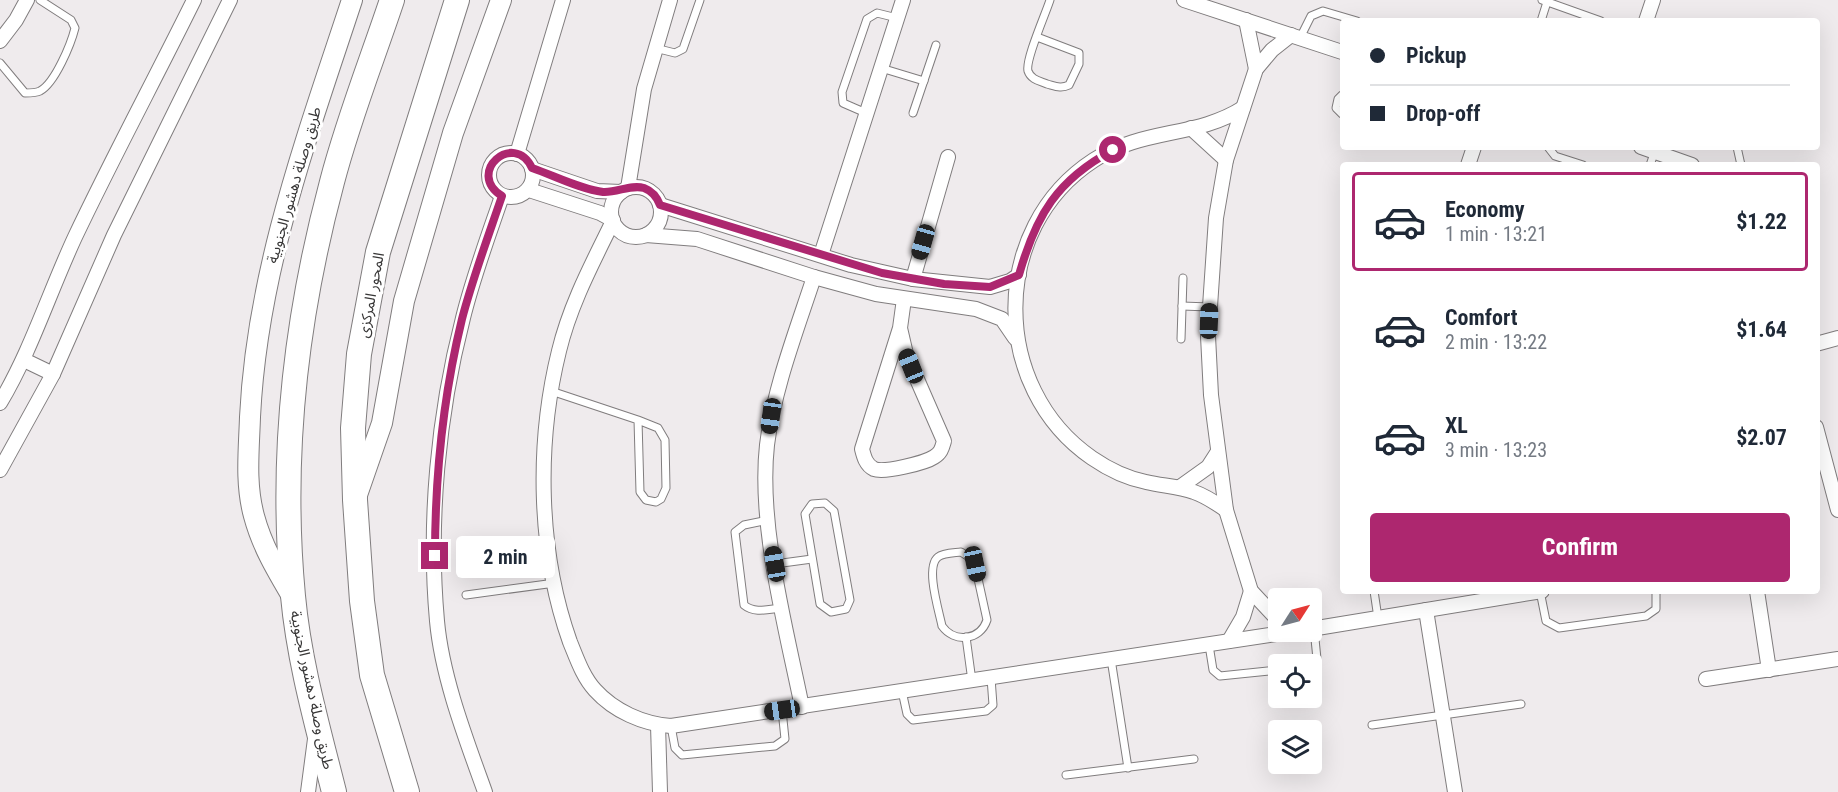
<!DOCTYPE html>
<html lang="en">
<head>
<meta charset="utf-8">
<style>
	:root { --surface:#fff; --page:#f6f6f7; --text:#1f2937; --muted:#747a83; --line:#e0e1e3; --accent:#ad276f }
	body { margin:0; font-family:"Roboto Condensed","Noto Sans Arabic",sans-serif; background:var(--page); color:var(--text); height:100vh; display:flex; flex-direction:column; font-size:22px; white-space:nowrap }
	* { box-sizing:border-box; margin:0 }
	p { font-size:20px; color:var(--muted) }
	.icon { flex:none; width:33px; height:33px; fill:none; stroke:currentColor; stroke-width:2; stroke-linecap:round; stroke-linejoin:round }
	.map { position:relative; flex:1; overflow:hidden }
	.side { position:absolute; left:1340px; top:162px; width:480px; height:432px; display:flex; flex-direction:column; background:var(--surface); border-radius:6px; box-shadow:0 6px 24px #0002 }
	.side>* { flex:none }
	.top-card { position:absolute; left:1340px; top:18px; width:480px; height:132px; border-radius:6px; box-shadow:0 6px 24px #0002; display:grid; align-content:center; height:132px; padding:0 30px; background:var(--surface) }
	.needle { width:39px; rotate:54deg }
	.tools { position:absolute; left:1268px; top:588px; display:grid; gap:12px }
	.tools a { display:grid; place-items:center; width:54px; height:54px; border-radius:6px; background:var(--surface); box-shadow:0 6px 24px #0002; font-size:30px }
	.end { position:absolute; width:27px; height:27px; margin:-14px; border:8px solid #ad276f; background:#fff; box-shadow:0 0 0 3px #fff }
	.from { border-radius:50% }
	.bubble { position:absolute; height:42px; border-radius:6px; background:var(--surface); box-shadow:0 6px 24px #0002; font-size:20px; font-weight:700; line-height:42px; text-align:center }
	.car { position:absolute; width:18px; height:36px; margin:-18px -9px; border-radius:8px; box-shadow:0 0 4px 2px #0007; background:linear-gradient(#222 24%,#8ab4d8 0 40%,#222 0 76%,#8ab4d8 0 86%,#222 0) }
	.top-card b { display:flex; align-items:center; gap:21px; height:57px; font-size:22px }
	.top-card b+b { border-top:2px solid var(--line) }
	.top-card i { width:15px; height:15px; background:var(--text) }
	ul { padding:10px 0 0; list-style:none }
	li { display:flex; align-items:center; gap:18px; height:99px; margin:0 12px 9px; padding:0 18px; border:3px solid transparent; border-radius:6px }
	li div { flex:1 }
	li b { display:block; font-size:22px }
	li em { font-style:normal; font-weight:700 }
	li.active { border-color:var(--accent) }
	li>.icon { width:54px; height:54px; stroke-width:1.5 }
	.primary-button { display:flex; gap:12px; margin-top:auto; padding:12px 30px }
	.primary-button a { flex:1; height:69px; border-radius:6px; background:var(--accent); color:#fff; font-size:24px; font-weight:700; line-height:69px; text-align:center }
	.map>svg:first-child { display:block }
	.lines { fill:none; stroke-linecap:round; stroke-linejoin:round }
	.lane-casing { stroke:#807d7e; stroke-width:9 }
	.street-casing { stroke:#807d7e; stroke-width:16 }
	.secondary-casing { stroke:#807d7e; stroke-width:22 }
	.highway-casing { stroke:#807d7e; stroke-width:26 }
	.lane { stroke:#fff; stroke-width:7 }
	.street { stroke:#fff; stroke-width:14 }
	.secondary { stroke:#fff; stroke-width:20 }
	.highway { stroke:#fff; stroke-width:24 }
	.route { stroke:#ad276f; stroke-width:8 }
	.labels { text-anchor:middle; stroke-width:6; stroke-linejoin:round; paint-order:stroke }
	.street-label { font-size:15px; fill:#373636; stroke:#fff }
</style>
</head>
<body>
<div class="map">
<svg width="1838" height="792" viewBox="0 0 1838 792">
	<rect width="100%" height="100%" fill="#efebed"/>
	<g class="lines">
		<defs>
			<g id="lane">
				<path d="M1542,0L1601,21"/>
				<path d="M1541,21L1547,2"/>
				<path d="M1037,37L1079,53V64L1069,85C1061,89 1055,86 1047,84C1040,81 1031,80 1028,71C1025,60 1046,13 1050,0"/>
				<path d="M1300,38L1311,16L1323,11L1357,21"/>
				<path d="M655,48L675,53L683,49L700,0"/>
				<path d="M0,63L25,93C30,93 36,93 40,91C55,83 71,44 75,28L71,20L40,0"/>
				<path d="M881,68L924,81"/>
				<path d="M1342,95L1338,99L1336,108L1342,114"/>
				<path d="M866,113L843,103L842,92L867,19L877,13L897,18"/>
				<path d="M913,113L936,45"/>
				<path d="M1548,147L1555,156L1583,165"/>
				<path d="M1737,147L1741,165"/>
				<path d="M1650,165L1655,151"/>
				<path d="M1182,306L1209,307"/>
				<path d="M1181,339L1183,278"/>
				<path d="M551,391L638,420L640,492L646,500L656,502L661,499L666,488L665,440L658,428L638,420"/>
				<path d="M825,503L834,511L850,600L846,609L831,612L820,604L805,514L812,504Z"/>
				<path d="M768,520L744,525L735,532L744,605C755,614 769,609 782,608"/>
				<path d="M961,552L972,559L975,565L987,620C980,641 954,643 942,626C939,611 925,567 938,557C943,553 953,553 961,552Z"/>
				<path d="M775,564L812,559"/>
				<path d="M1374,591L1378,618"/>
				<path d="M1540,591L1546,621L1559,628L1646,616L1656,609V591"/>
				<path d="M466,595L555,583"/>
				<path d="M966,637L972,681"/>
				<path d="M1209,645L1213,670L1220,676L1278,670"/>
				<path d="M1111,659L1128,768"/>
				<path d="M1310,664L1317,659L1314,629"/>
				<path d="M902,691L907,714L913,720L986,711L993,705L991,678"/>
				<path d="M1372,725L1521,704"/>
				<path d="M671,726L675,748L682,755L775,746L785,739L782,710"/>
				<path d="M1066,775L1194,759"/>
			</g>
			<g id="street">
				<path d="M1184,0L1342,52"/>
				<path d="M1246,20L1256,69"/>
				<path d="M1646,21L1653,0"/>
				<path d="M0,41L16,20L27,0"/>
				<path d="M1191,128L1226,160"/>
				<path d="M1641,147L1692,165"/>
				<circle cx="511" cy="175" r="22"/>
				<path d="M517,154L563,0"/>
				<path d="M1468,165L1474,147"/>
				<path d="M532,169L597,191L621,192"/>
				<circle cx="636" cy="212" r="25"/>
				<path d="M628,188L644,89L670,0"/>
				<path d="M529,190L600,213L613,220"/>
				<path d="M660,205L851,265L913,279L990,287L1010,281L1019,275"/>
				<path d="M613,221C592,264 570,305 559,351C536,444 538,552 570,642C577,659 583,677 595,690C614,711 643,724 671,726L1289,632"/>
				<path d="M646,235L697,239L814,277L876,294L976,309L1002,319L1015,338"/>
				<path d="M821,255L903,0"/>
				<path d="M913,279L948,157"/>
				<path d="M900,328L862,449C864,457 866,465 874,469C884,473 925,463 934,457C941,453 942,448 944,441L906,354L900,328L904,299"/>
				<path d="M1816,344L1838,338"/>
				<path d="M24,360L53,374"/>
				<path d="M0,403C31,351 49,293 75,237C113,157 155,79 194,0"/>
				<path d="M1816,427L1838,510"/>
				<path d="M0,470L53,374L114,235L230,0"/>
				<path d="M1180,487L1208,467L1217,453"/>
				<path d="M1226,510C1216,503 1206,496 1194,492C1179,486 1162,486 1146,482C1126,478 1108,469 1092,458C990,388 989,228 1094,160C1143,128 1196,138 1243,108"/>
				<path d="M1757,591L1769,670"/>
				<path d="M1426,610L1455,792"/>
				<path d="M1278,620L1251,591L1226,510L1211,395L1208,336L1216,218L1226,160L1256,69L1272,50L1291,35"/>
				<path d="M1311,629L1542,591"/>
				<path d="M1229,641L1243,617L1251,591"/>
				<path d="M1706,679L1838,659"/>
				<path d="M802,707C786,628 758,525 767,445C774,388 796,332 814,277"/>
				<path d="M658,725L660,792"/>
				<path d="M308,792L315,739"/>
				<path d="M485,792C466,739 442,677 437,621C428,521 438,415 463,318C473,277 488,237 502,196"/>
			</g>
			<g id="secondary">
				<path d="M357,495L382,423L404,301L453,133L501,0"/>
				<path d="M293,598C277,571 262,546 254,516C245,483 249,450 250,417C257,271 307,137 352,0"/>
			</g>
			<g id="highway">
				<path d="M334,792C318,728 299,662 293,596C280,458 296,316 332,182C348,120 372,60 392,0"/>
				<path d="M407,792L372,675L362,601L355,500L353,428L359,354L378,252L457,0"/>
			</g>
		</defs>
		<use href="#lane" class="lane-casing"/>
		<use href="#street" class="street-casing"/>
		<use href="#secondary" class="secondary-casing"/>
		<use href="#highway" class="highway-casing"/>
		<use href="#lane" class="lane"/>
		<use href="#street" class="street"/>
		<use href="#secondary" class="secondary"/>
		<use href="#highway" class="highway"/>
	</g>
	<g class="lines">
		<path class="route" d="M435,556C435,476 443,397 462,319C473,277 488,237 502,196C465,173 514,130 532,168C555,176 580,189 603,192C617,193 631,184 644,188C652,191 657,197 660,205L882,273L944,284L990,287L1019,275C1036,215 1057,180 1113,150"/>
	</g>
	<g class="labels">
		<g class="street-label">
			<text transform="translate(294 185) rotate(-74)" y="5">طريق وصلة دهشور الجنوبية</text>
			<text transform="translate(371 295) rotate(-79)" y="5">المحور المركزى</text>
			<text transform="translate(312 690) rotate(78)" y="5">طريق وصلة دهشور الجنوبية</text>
		</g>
	</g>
</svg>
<div class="tools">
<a><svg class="needle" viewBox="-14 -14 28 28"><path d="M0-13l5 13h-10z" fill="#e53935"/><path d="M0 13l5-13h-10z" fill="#747a83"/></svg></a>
<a><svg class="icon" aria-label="locate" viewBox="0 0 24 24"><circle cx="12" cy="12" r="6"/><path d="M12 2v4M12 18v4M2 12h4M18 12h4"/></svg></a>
<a><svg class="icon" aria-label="layers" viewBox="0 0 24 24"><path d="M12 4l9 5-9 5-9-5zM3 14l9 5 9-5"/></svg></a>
</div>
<i class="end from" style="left:1113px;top:150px"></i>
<i class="end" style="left:435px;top:556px"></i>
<div class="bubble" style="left:456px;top:536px;width:99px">2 min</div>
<i class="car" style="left:923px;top:242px;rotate:196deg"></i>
<i class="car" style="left:1209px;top:321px;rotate:2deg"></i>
<i class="car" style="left:911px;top:366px;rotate:338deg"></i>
<i class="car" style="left:771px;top:416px;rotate:188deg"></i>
<i class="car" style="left:775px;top:564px;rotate:350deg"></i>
<i class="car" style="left:975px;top:564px;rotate:168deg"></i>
<i class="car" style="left:782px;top:710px;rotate:262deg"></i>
<div class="top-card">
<b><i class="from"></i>Pickup</b>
<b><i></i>Drop-off</b>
</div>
<section class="side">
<ul>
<li class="active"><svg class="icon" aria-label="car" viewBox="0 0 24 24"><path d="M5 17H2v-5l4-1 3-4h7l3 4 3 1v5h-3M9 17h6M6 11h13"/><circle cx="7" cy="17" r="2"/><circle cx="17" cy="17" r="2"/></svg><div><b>Economy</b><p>1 min · 13:21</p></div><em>$1.22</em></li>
<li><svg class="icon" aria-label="car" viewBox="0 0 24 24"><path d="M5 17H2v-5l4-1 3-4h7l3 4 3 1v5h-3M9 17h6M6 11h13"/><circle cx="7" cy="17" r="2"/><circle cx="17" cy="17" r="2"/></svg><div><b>Comfort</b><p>2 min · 13:22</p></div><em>$1.64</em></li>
<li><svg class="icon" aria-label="car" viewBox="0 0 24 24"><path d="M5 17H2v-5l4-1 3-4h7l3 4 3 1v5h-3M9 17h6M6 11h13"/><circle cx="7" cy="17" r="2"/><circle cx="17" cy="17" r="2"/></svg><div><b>XL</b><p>3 min · 13:23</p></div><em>$2.07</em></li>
</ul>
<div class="primary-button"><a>Confirm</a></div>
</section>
</div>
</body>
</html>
